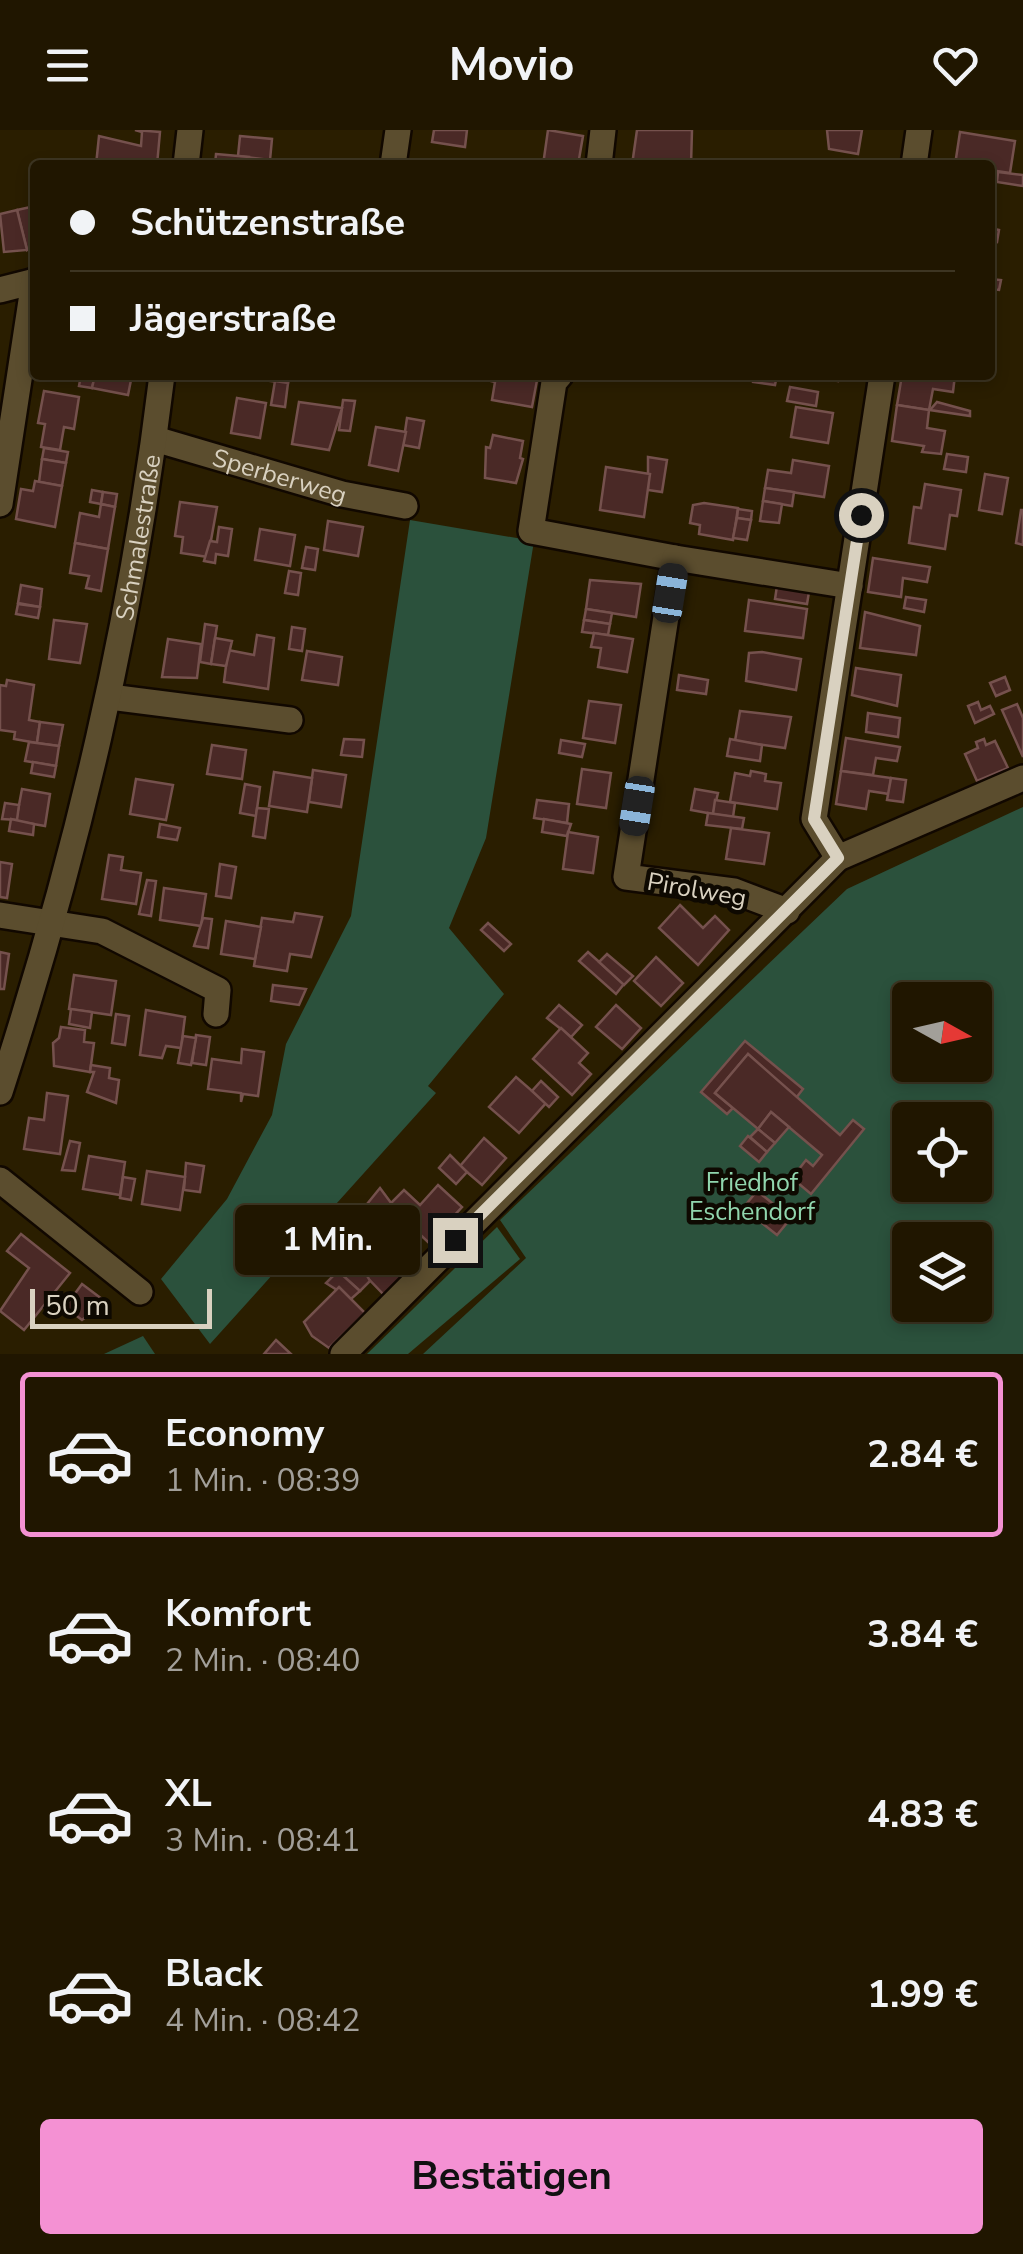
<!DOCTYPE html>
<html lang="de">
<head>
<meta charset="utf-8">
<style>
	:root { --surface:#201600; --page:#2d230f; --text:#f1f3f6; --muted:#a29f99; --line:#3d3522; --accent:#f491d3 }
	body { margin:0; font-family:"Nunito Sans",sans-serif; background:var(--page); color:var(--text); height:100vh; display:flex; flex-direction:column; font-size:38px; white-space:nowrap }
	* { box-sizing:border-box; margin:0 }
	p { font-size:32px; color:var(--muted) }
	.icon { flex:none; width:55px; height:55px; fill:none; stroke:currentColor; stroke-width:2; stroke-linecap:round; stroke-linejoin:round }
	.map { position:relative; height:1224px; overflow:hidden }
	.details { display:flex; flex-direction:column; background:var(--surface); flex:1 }
	.details>* { flex:none }
	.top-card { position:absolute; left:30px; top:30px; width:965px; height:220px; border-radius:10px; box-shadow:0 5px 15px #0003,0 0 0 2px var(--line); display:grid; align-content:center; height:220px; padding:0 40px; background:var(--surface) }
	.needle { width:65px; rotate:98deg }
	.fabs { position:absolute; left:892px; top:852px; display:grid; gap:20px }
	.fabs a { display:grid; place-items:center; width:100px; height:100px; border-radius:10px; background:var(--surface); box-shadow:0 5px 15px #0003,0 0 0 2px var(--line); font-size:50px }
	.scale { position:absolute; left:30px; bottom:25px; width:182px; box-sizing:border-box; padding-left:10px; border:5px solid #d9d1c0; border-top:0; font-size:28px; line-height:35px; white-space:nowrap; color:#d9d1c0; -webkit-text-stroke:8px #0e0901; paint-order:stroke }
	.end { position:absolute; width:45px; height:45px; margin:-22px; border:12px solid #d9d1c0; background:#111; box-shadow:0 0 0 5px #111 }
	.from { border-radius:50% }
	.bubble { position:absolute; height:70px; border-radius:10px; background:var(--surface); box-shadow:0 5px 15px #0003,0 0 0 2px var(--line); font-size:32px; font-weight:700; line-height:70px; text-align:center }
	.car { position:absolute; width:30px; height:60px; margin:-30px -15px; border-radius:12px; box-shadow:0 0 8px 2px #0007; background:linear-gradient(#222 24%,#8ab4d8 0 40%,#222 0 76%,#8ab4d8 0 86%,#222 0) }
	.top-card b { display:flex; align-items:center; gap:35px; height:95px; font-size:38px }
	.top-card b+b { border-top:2px solid var(--line) }
	.top-card i { width:25px; height:25px; background:var(--text) }
	ul { padding:18px 0 0; list-style:none }
	li { display:flex; align-items:center; gap:30px; height:165px; margin:0 20px 15px; padding:0 20px; border:5px solid transparent; border-radius:10px }
	li div { flex:1 }
	li b { display:block; font-size:38px }
	li em { font-style:normal; font-weight:700 }
	li.current { border-color:var(--accent) }
	li>.icon { width:90px; height:90px; stroke-width:1.5 }
	.primary-button { display:flex; gap:20px; margin-top:auto; padding:20px 40px }
	.primary-button a { flex:1; height:115px; border-radius:10px; background:var(--accent); color:#111; font-size:40px; font-weight:700; line-height:115px; text-align:center }
	header { display:flex; justify-content:space-between; align-items:center; height:130px; padding:0 40px; background:var(--surface); font-size:45px; font-weight:700 }
	.map>svg:first-child { display:block }
	.green { fill:#2b513c; fill-rule:evenodd }
	.forest { fill:#2d563f }
	.building { fill:#4a2926; stroke:#75514d; stroke-width:2.5 }
	.lines { fill:none; stroke-linecap:round; stroke-linejoin:round }
	.minor-casing { stroke:#110800; stroke-width:30 }
	.minor { stroke:#5b4d2e; stroke-width:25 }
	.route { stroke:#d9d1c0; stroke-width:12 }
	.labels { text-anchor:middle; stroke-width:9; stroke-linejoin:round; paint-order:stroke }
	.street-label { font-size:25px; fill:#d9d1c0; stroke:#0e0901 }
	.park-label { font-size:25px; fill:#91d6ae; stroke:#0e0901 }
</style>
</head>
<body>
<header><svg class="icon" aria-label="menu" viewBox="0 0 24 24"><path d="M4 6h16M4 12h16M4 18h16"/></svg>Movio<svg class="icon" aria-label="heart" viewBox="0 0 24 24"><path d="M12 20l-8-8c-3-5 5-10 8-4 3-6 11-1 8 4z"/></svg></header>
<div class="map">
<svg width="1023" height="1224" viewBox="0 0 1023 1224">
	<rect width="100%" height="100%" fill="#2a1e00"/>
	<g class="green">
		<path d="M410,390L534,411L486,708L449,798L504,864L428,956L436,963L210,1214L161,1149L227,1069L272,985L286,914L351,786Z"/>
		<path d="M1023,677V1224H423L526,1128L500,1090L847,759ZM910,870H975V935H910ZM910,990H975V1055H910ZM910,1110H975V1175H910Z"/>
		<path d="M143,1206L155,1224H104Z"/>
	</g>
	<path class="forest" d="M497,1097L520,1129L408,1224H367Z"/>
	<g class="building">
		<path d="M135,0L160,2L157,35H96L99,6L141,16L142,2Z"/>
		<path d="M434,0H467L465,17L432,12Z"/>
		<path d="M548,0L583,6L578,35H543Z"/>
		<path d="M637,0H692L691,35H647L634,30L632,35Z"/>
		<path d="M827,0H862L858,24L829,19Z"/>
		<path d="M960,2L1015,11L1010,43L990,40V35H955Z"/>
		<path d="M240,6L272,9L270,30L238,26Z"/>
		<path d="M216,24L249,27L248,35H215Z"/>
		<path d="M998,42L1023,45V56L997,52Z"/>
		<path d="M35,76V115L27,120L17,80Z"/>
		<path d="M17,80L27,120L4,122L0,84Z"/>
		<path d="M990,98L999,100L997,112L990,111Z"/>
		<path d="M990,149L1001,150L999,160L990,159Z"/>
		<path d="M81,245H95L92,258L79,256Z"/>
		<path d="M95,245H132L128,265L92,258Z"/>
		<path d="M255,245H289L288,253L255,249Z"/>
		<path d="M483,245H538L532,277L492,270L495,252L483,249Z"/>
		<path d="M753,245H777L775,255L753,252Z"/>
		<path d="M803,245H839L838,251Z"/>
		<path d="M902,245H955L953,262L933,259L929,280L897,275Z"/>
		<path d="M275,251L288,253L285,277L271,275Z"/>
		<path d="M790,257L818,262L816,276L787,271Z"/>
		<path d="M44,261L79,267L74,299L64,297L60,320L41,317L45,294L38,293Z"/>
		<path d="M237,268L266,273L260,308L231,303Z"/>
		<path d="M343,270L355,271L350,301L339,300Z"/>
		<path d="M299,272L342,278L329,320L292,314Z"/>
		<path d="M937,272L970,281V286L930,280Z"/>
		<path d="M897,275L929,280L927,298L945,301L941,324L922,322L924,316L892,311Z"/>
		<path d="M796,277L833,283L828,313L791,307Z"/>
		<path d="M407,288L424,291L419,318L403,315Z"/>
		<path d="M376,297L406,302L398,341L369,335Z"/>
		<path d="M493,305L523,311L520,328L523,329L516,353L485,348L486,317L490,318Z"/>
		<path d="M44,318L68,322L66,333L42,329Z"/>
		<path d="M947,324L968,327L966,342L944,339Z"/>
		<path d="M648,327L667,330L662,362L648,360Z"/>
		<path d="M42,329L66,333L62,356L39,352Z"/>
		<path d="M793,330L829,336L824,367L765,358L768,340L791,343Z"/>
		<path d="M606,337L650,344L644,387L600,380Z"/>
		<path d="M985,344L1008,348L1002,384L979,380Z"/>
		<path d="M35,351L62,356L55,397L16,389L21,359L33,361Z"/>
		<path d="M925,354L961,360L957,386L950,385L945,419L909,413L914,377L921,378Z"/>
		<path d="M765,358L794,362L792,376L763,371Z"/>
		<path d="M92,360L103,362L101,374L90,372Z"/>
		<path d="M103,362L117,364L115,377L101,374Z"/>
		<path d="M763,371L782,374L779,393L760,391Z"/>
		<path d="M180,372L217,377L208,427L181,423L183,407L175,406Z"/>
		<path d="M704,373L738,378L733,410L699,404L700,395L690,393L693,375Z"/>
		<path d="M101,374L115,377L108,419L75,413L80,383L99,387Z"/>
		<path d="M738,379L752,381L751,390L737,388Z"/>
		<path d="M1021,380H1023V415L1016,413Z"/>
		<path d="M737,388L751,390L747,410L733,408Z"/>
		<path d="M328,391L363,397L358,426L324,420Z"/>
		<path d="M219,397L232,399L228,426L216,424L215,433L204,431L210,411L217,412Z"/>
		<path d="M260,399L295,405L290,436L255,430Z"/>
		<path d="M75,413L108,419L101,461L86,458L89,446L70,443Z"/>
		<path d="M306,417L318,419L315,440L302,438Z"/>
		<path d="M873,428L930,437L927,452L903,448L901,467L868,462Z"/>
		<path d="M289,441L301,443L298,465L285,463Z"/>
		<path d="M590,450L641,454L636,487L586,479Z"/>
		<path d="M21,455L42,459L40,477L18,473Z"/>
		<path d="M777,456L809,462L807,474L775,469Z"/>
		<path d="M906,467L926,470L924,482L904,478Z"/>
		<path d="M749,470L807,479L803,508L745,501Z"/>
		<path d="M18,474L40,477L38,488L16,484Z"/>
		<path d="M586,479L612,483L610,494L584,490Z"/>
		<path d="M865,482L920,496L916,525L860,518Z"/>
		<path d="M54,490L87,494L80,533L49,529Z"/>
		<path d="M584,490L610,494L608,505L582,502Z"/>
		<path d="M205,494L217,496L211,534L200,532Z"/>
		<path d="M292,497L305,499L302,521L289,519Z"/>
		<path d="M594,503L633,509L627,542L598,537L601,518L591,517Z"/>
		<path d="M257,505L274,508L268,559L224,552L228,520L254,525Z"/>
		<path d="M215,508L232,511L226,536L211,534Z"/>
		<path d="M168,509L201,514L197,548L162,547Z"/>
		<path d="M307,521L342,527L338,555L302,550Z"/>
		<path d="M762,522L801,529L796,560L746,551L749,523Z"/>
		<path d="M856,538L901,545L897,576L852,565Z"/>
		<path d="M679,545L708,550L706,564L677,560Z"/>
		<path d="M1005,547L1010,560L996,566L990,553Z"/>
		<path d="M7,550L34,555L29,590L40,592L37,613L14,609L15,602L0,600V555L6,556Z"/>
		<path d="M589,571L621,575L615,613L583,608Z"/>
		<path d="M978,572L981,580L990,576L994,584L975,593L968,576Z"/>
		<path d="M1017,574L1023,588V627L1002,580Z"/>
		<path d="M740,581L791,587L785,618L735,611Z"/>
		<path d="M868,583L900,588L898,607L866,602Z"/>
		<path d="M40,592L63,595L59,616L37,613Z"/>
		<path d="M846,608L900,617L897,631L876,628L873,645L841,641Z"/>
		<path d="M344,609L364,610L362,627L341,625Z"/>
		<path d="M730,609L762,615L760,631L727,626Z"/>
		<path d="M984,609L986,615L995,611L1008,638L977,651L965,624L978,618L976,612Z"/>
		<path d="M561,610L585,614L582,627L559,623Z"/>
		<path d="M29,612L59,616L56,636L25,631Z"/>
		<path d="M212,615L246,620L242,649L207,644Z"/>
		<path d="M33,632L56,636L54,647L31,643Z"/>
		<path d="M582,639L611,643L606,678L577,674Z"/>
		<path d="M313,640L346,645L341,677L309,672Z"/>
		<path d="M751,641L766,644L765,651L781,653L777,679L730,672L735,643L750,646Z"/>
		<path d="M841,641L891,648L889,664L869,661L866,679L836,674Z"/>
		<path d="M274,642L312,648L307,682L269,676Z"/>
		<path d="M891,648L906,650L903,672L887,670Z"/>
		<path d="M136,649L173,655L166,690L130,684Z"/>
		<path d="M245,654L260,657L256,686L240,683Z"/>
		<path d="M22,659L50,664L45,696L16,691Z"/>
		<path d="M695,659L718,663L713,684L691,680Z"/>
		<path d="M537,670L569,674L567,693L534,688Z"/>
		<path d="M715,670L735,673L733,687L713,684Z"/>
		<path d="M5,673L19,675L17,690L2,689Z"/>
		<path d="M257,678L269,679L265,708L253,706Z"/>
		<path d="M708,683L744,688L742,699L706,695Z"/>
		<path d="M11,689L34,694L33,705L9,701Z"/>
		<path d="M544,689L571,694L567,706L542,702Z"/>
		<path d="M160,694L180,698L177,710L158,707Z"/>
		<path d="M731,698L769,703L764,734L726,729Z"/>
		<path d="M568,702L598,707L593,743L563,739Z"/>
		<path d="M109,725L123,727L121,740L141,743L136,774L102,769Z"/>
		<path d="M0,732L12,734L7,768L0,767Z"/>
		<path d="M220,734L236,737L231,768L216,766Z"/>
		<path d="M147,750L156,751L151,786L139,784Z"/>
		<path d="M164,758L206,764L201,796L160,790Z"/>
		<path d="M680,775L703,798L715,786L729,800L698,835L659,798Z"/>
		<path d="M295,783L322,787L311,827L290,824L287,841L254,836L262,788L293,792Z"/>
		<path d="M203,788L212,789L208,818L194,816Z"/>
		<path d="M226,791L261,797L255,829L221,824Z"/>
		<path d="M488,793L511,814L504,821L481,800Z"/>
		<path d="M0,822L9,824L4,859H0Z"/>
		<path d="M588,822L624,854L616,864L579,831Z"/>
		<path d="M607,824L633,846L624,855L599,832Z"/>
		<path d="M656,827L683,853L661,876L634,851Z"/>
		<path d="M74,845L116,851L111,885L69,879Z"/>
		<path d="M273,855L306,859L299,875L271,871Z"/>
		<path d="M559,875L582,895L571,907L547,888Z"/>
		<path d="M616,875L641,898L622,919L596,897Z"/>
		<path d="M71,879L92,882L90,898L69,894Z"/>
		<path d="M146,880L185,887L181,918L166,916L162,928L140,925Z"/>
		<path d="M116,884L129,886L125,915L112,913Z"/>
		<path d="M61,897L85,900L84,912L94,913L90,942L54,936L53,913L59,908Z"/>
		<path d="M561,898L588,923L579,933L591,944L572,965L533,929Z"/>
		<path d="M196,905L210,907L206,935L192,933Z"/>
		<path d="M183,906L196,908L191,935L178,933Z"/>
		<path d="M745,911L803,959L796,968L748,924L715,963L733,978L727,984L701,962Z"/>
		<path d="M242,919L264,922L258,966L243,964L241,972V963L208,959L212,929L241,933Z"/>
		<path d="M748,924L840,1005L853,990L864,999L811,1064L792,1048L806,1030L813,1036L822,1025L771,982L758,999L715,963Z"/>
		<path d="M91,935L110,938L109,948L119,950L116,973L87,962L94,942H90Z"/>
		<path d="M516,947L546,973L519,1003L489,977Z"/>
		<path d="M541,951L558,967L549,977L532,961Z"/>
		<path d="M47,963L68,966L60,1024L24,1019L29,988L44,990Z"/>
		<path d="M771,982L789,997L775,1013L758,999Z"/>
		<path d="M758,999L775,1013L767,1022L750,1007Z"/>
		<path d="M748,1006L767,1022L759,1032L740,1016Z"/>
		<path d="M484,1008L506,1028L482,1055L460,1036Z"/>
		<path d="M70,1011L80,1013L75,1041L62,1040Z"/>
		<path d="M450,1025L467,1042L456,1054L439,1038Z"/>
		<path d="M89,1026L125,1032L120,1065L83,1059Z"/>
		<path d="M186,1033L204,1036L200,1062L184,1060Z"/>
		<path d="M147,1041L185,1047L180,1080L142,1074Z"/>
		<path d="M123,1047L135,1049L131,1070L120,1068Z"/>
		<path d="M438,1055L462,1077L429,1113L389,1075L404,1060L420,1075Z"/>
		<path d="M380,1058L400,1085L391,1095L367,1074Z"/>
		<path d="M757,1061L791,1088L777,1105L743,1078Z"/>
		<path d="M21,1104L70,1143L24,1200L0,1181L29,1138L7,1121Z"/>
		<path d="M398,1117L417,1137L386,1167L361,1141L385,1120L390,1125Z"/>
		<path d="M358,1130L370,1151L360,1161L342,1145Z"/>
		<path d="M338,1141L360,1161L351,1169L326,1153Z"/>
		<path d="M82,1154L106,1172L82,1190L65,1177Z"/>
		<path d="M339,1157L365,1183L329,1218L312,1206L304,1192Z"/>
		<path d="M276,1210L291,1224H264Z"/>
	</g>
	<g class="lines">
		<defs>
			<g id="minor">
				<path d="M186,35L190,0"/>
				<path d="M393,35L398,0"/>
				<path d="M599,35L603,0"/>
				<path d="M914,35L919,0"/>
				<path d="M0,160L35,151"/>
				<path d="M560,245L554,252L531,401L675,428"/>
				<path id="s1" d="M155,309L342,364L405,376"/>
				<path d="M0,374L34,151"/>
				<path d="M110,567L290,590"/>
				<path d="M838,728L814,689L882,245"/>
				<path d="M787,781L734,761L626,747L675,428L850,456"/>
				<path d="M0,785L102,801L218,860L216,884"/>
				<path id="s2" d="M0,962C77,725 132,493 162,245"/>
				<path d="M0,1050L140,1162"/>
				<path d="M343,1224L838,728L1023,648"/>
			</g>
		</defs>
		<use href="#minor" class="minor-casing"/>
		<use href="#minor" class="minor"/>
	</g>
	<g class="lines">
		<path class="route" d="M455,1110L838,728L814,689L861,385"/>
	</g>
	<g class="labels">
		<g class="street-label">
			<text dy="9" stroke="none"><textPath href="#s1" startOffset="130">Sperberweg</textPath></text>
			<text dy="9" stroke="none"><textPath href="#s2" startOffset="572">Schmalestraße</textPath></text>
			<text transform="translate(697 759) rotate(10)" y="9">Pirolweg</text>
		</g>
		<g class="park-label">
			<text x="752" y="1061">Friedhof<tspan x="752" dy="29">Eschendorf</tspan></text>
		</g>
	</g>
</svg>
<div class="fabs">
<a><svg class="needle" viewBox="-14 -14 28 28"><path d="M0-13l5 13h-10z" fill="#e53935"/><path d="M0 13l5-13h-10z" fill="#a29f99"/></svg></a>
<a><svg class="icon" aria-label="locate" viewBox="0 0 24 24"><circle cx="12" cy="12" r="6"/><path d="M12 2v4M12 18v4M2 12h4M18 12h4"/></svg></a>
<a><svg class="icon" aria-label="layers" viewBox="0 0 24 24"><path d="M12 4l9 5-9 5-9-5zM3 14l9 5 9-5"/></svg></a>
</div>
<div class="scale">50 m</div>
<i class="end from" style="left:861px;top:385px"></i>
<i class="end" style="left:455px;top:1110px"></i>
<div class="bubble" style="left:235px;top:1075px;width:185px">1 Min.</div>
<i class="car" style="left:670px;top:463px;rotate:9deg"></i>
<i class="car" style="left:637px;top:676px;rotate:189deg"></i>
<div class="top-card">
<b><i class="from"></i>Schützenstraße</b>
<b><i></i>Jägerstraße</b>
</div>
</div>
<section class="details">
<ul>
<li class="current"><svg class="icon" aria-label="car" viewBox="0 0 24 24"><path d="M5 17H2v-5l4-1 3-4h7l3 4 3 1v5h-3M9 17h6M6 11h13"/><circle cx="7" cy="17" r="2"/><circle cx="17" cy="17" r="2"/></svg><div><b>Economy</b><p>1 Min. · 08:39</p></div><em>2.84 €</em></li>
<li><svg class="icon" aria-label="car" viewBox="0 0 24 24"><path d="M5 17H2v-5l4-1 3-4h7l3 4 3 1v5h-3M9 17h6M6 11h13"/><circle cx="7" cy="17" r="2"/><circle cx="17" cy="17" r="2"/></svg><div><b>Komfort</b><p>2 Min. · 08:40</p></div><em>3.84 €</em></li>
<li><svg class="icon" aria-label="car" viewBox="0 0 24 24"><path d="M5 17H2v-5l4-1 3-4h7l3 4 3 1v5h-3M9 17h6M6 11h13"/><circle cx="7" cy="17" r="2"/><circle cx="17" cy="17" r="2"/></svg><div><b>XL</b><p>3 Min. · 08:41</p></div><em>4.83 €</em></li>
<li><svg class="icon" aria-label="car" viewBox="0 0 24 24"><path d="M5 17H2v-5l4-1 3-4h7l3 4 3 1v5h-3M9 17h6M6 11h13"/><circle cx="7" cy="17" r="2"/><circle cx="17" cy="17" r="2"/></svg><div><b>Black</b><p>4 Min. · 08:42</p></div><em>1.99 €</em></li>
</ul>
<div class="primary-button"><a>Bestätigen</a></div>
</section>
</body>
</html>
